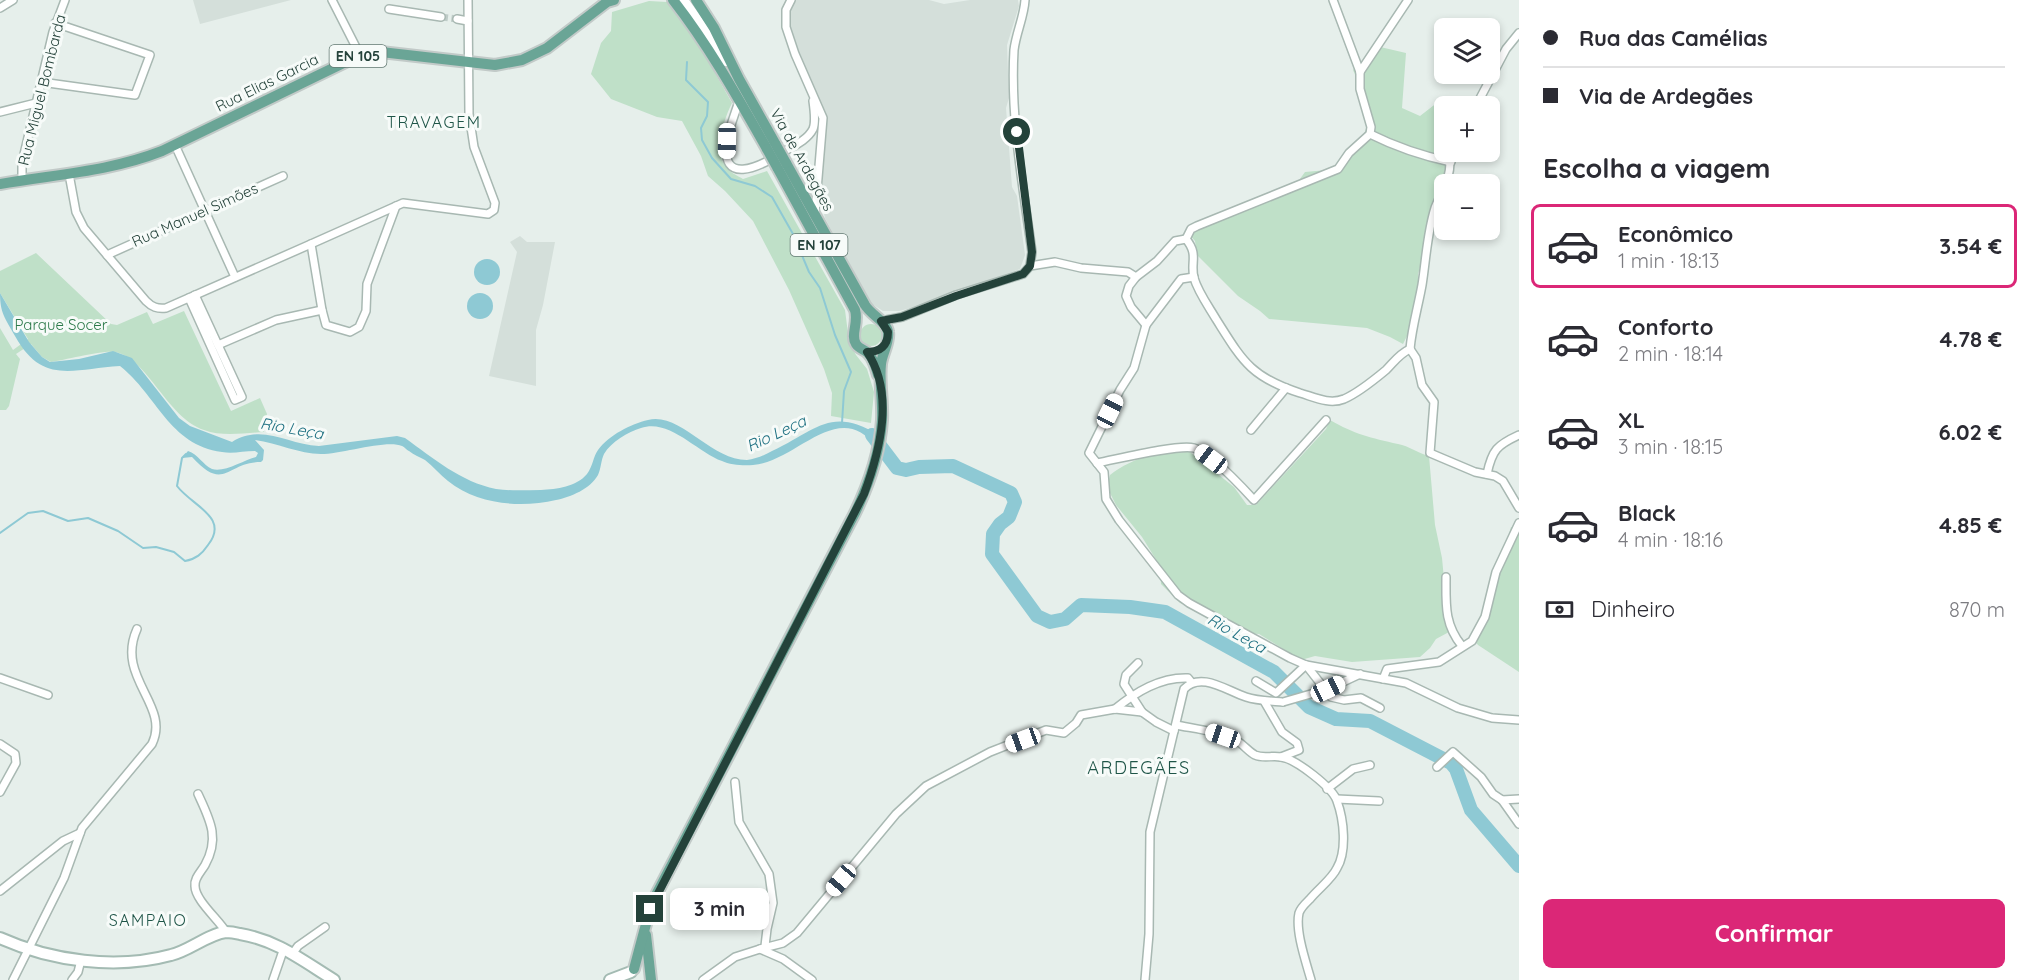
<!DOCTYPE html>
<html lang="pt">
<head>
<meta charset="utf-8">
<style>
	:root { --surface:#fff; --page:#f2f2f3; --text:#2b2b33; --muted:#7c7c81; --line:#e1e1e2; --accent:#db2777 }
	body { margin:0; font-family:Quicksand,sans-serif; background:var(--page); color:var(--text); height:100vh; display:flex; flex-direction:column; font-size:22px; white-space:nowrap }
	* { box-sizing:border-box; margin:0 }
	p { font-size:20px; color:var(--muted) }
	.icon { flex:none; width:33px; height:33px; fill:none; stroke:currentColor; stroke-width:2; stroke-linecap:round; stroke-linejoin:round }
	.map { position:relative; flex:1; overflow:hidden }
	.panel { display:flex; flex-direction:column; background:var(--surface); width:510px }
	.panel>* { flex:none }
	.hud { display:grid; align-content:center; height:132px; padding:0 24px; background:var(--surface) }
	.buttons { position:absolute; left:1434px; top:18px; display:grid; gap:12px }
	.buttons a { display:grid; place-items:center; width:66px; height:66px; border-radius:9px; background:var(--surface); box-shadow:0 3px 9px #0003; font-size:30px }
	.end { position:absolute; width:27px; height:27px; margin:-14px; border:8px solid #24423a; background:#fff; box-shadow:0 0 0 3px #fff }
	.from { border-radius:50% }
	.bubble { position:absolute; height:42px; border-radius:9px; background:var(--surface); box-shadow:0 3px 9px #0003; font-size:20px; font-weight:700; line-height:42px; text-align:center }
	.car { position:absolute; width:18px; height:36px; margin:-18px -9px; border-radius:8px; box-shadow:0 0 4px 2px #0007; background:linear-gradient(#fff 24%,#345 0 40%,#fff 0 76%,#345 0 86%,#fff 0) }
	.hud b { display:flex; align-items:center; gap:21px; height:57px; font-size:22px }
	.hud b+b { border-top:2px solid var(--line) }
	.hud i { width:15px; height:15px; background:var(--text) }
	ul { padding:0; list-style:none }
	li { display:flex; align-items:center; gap:18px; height:84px; margin:0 12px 9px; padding:0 12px; border:3px solid transparent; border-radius:9px }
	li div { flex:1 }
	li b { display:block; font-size:22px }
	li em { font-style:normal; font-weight:700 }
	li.current { border-color:var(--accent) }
	li>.icon { width:54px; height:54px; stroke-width:1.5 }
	h2 { padding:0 24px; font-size:27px; line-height:72px }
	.pay { display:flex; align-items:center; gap:15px; height:66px; padding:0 24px; font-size:22px }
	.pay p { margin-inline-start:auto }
	.button { display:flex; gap:12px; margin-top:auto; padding:12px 24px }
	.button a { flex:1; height:69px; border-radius:9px; background:var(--accent); color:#fff; font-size:24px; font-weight:700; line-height:69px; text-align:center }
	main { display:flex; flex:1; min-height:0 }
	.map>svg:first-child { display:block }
	.built { fill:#d4dfda }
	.green { fill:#bfe0c8 }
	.water { fill:#8ec9d4 }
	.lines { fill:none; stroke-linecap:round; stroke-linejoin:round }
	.stream { stroke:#8ec9d4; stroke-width:2 }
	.river { stroke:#8ec9d4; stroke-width:14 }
	.street-tunnel { stroke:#bfccc8; stroke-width:7; stroke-dasharray:7 3.5; stroke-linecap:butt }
	.street-casing { stroke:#a8b8b2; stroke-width:10 }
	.secondary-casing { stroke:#a4bbb3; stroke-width:14 }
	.primary-casing { stroke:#c2cac8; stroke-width:14 }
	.street { stroke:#fff; stroke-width:7 }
	.secondary { stroke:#fff; stroke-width:10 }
	.primary { stroke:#6aa596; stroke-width:10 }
	.street-bridge-casing { stroke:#a8b8b2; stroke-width:10; stroke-linecap:butt }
	.primary-bridge-casing { stroke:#c2cac8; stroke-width:14; stroke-linecap:butt }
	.street-bridge { stroke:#fff; stroke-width:7 }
	.primary-bridge { stroke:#6aa596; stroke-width:10 }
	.route { stroke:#24423a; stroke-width:8 }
	.labels { text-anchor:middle; stroke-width:6; stroke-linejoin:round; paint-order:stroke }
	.shield { fill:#f7fbf9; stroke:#637a73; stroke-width:1.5 }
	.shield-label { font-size:14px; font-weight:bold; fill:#24423a }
	.street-label { font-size:15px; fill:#24423a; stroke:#f7fbf9 }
	.park-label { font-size:15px; fill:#2d7a4b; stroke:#f7fbf9 }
	.neighbourhood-label { font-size:16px; letter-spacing:1.5px; fill:#1f5548; stroke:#f7fbf9 }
	.water-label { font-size:16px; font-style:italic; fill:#1c6f80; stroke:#f7fbf9 }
	.quarter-label { font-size:18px; letter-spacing:1.5px; fill:#1f5548; stroke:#f7fbf9 }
</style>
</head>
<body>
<main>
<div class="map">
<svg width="1519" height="980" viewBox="0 0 1519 980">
	<rect width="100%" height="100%" fill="#e6efeb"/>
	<g class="built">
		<path d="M193,0H291L200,24Z"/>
		<path d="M795,0H929L944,4L970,0H1018L1019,6L1007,45L1009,98L1006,108L1012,187L1017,196L1025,255L1020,269L919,306L899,311H883L869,302L825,218L821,201L827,118L791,34L789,16Z"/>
		<path d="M520,236L527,242H555L543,305L536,330V386L489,376L517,252L510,242Z"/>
	</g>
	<g class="green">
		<path d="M649,1L667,2L702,50L732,103C724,119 712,153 727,168C731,173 738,176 743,179L767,171L845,310L849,341L856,355L867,369L874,392L871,423L831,416L832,393L824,369L789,290L753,221L725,191L708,176L701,156L682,121L657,117L611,99L591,74L601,43L611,31L612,12Z"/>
		<path d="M1376,46L1406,53L1402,108L1420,116L1438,102L1445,106V171L1427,246L1418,274L1419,299L1409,332L1403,344L1390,337L1367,328L1269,319L1260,311L1238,296L1197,255L1195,241L1188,233L1218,213L1297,183L1305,172L1338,169C1348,156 1364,141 1367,125C1369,113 1358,81 1353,70Z"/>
		<path d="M36,253L111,324L117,325L147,312L153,324L184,311L231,411L260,398L267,414L264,432C245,433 222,437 204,430C166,417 148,358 115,352C104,350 64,360 51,362L42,357L31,344L16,354L20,359L9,406L6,410H0V328L13,350L28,339L0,293V271Z"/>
		<circle cx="871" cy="335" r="11"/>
		<path d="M1330,420C1354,434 1371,438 1398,444C1409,446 1418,453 1429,456L1435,525L1442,558L1449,632L1436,639L1430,648L1420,657L1352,662L1315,656L1301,660L1259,634L1245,633L1197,605L1194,607L1180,603L1161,584L1160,566L1142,537L1116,505L1107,487L1110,475C1135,456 1158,452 1190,452L1234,487L1247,505H1256L1326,429Z"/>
		<path d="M1511,527L1519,529V672L1478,645L1472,638L1491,598Z"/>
	</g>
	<g class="water">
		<circle cx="487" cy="272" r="13"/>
		<path d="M0,293L29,342L42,357L50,362L79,359L113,351L132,358L179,418L190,426L232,442C263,423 288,445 319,446L397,436L405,438C433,458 461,482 496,489C510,491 526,490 541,490C557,489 576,487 587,474C593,466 593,457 598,450C609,435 631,424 648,420C681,412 710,460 747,460C756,459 765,455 772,451C817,430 831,405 880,436L877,448C839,396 797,462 753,465C744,466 730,465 722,461C697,452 669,418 641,428C628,432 611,442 604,454C601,460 601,469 598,475C590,489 571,497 556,500C521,508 478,505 448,481C440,475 433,466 425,460C420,457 414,455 409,451C408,451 403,446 402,446C387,439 342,454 321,454C299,454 278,443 255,440L264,450L263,460L261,462C226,462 225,493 192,457L182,458L188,451C198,454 203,465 212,469C224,473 244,460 256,457L258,453L255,451C243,451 233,454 222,452C169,445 157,395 120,366C72,369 42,385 15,336C5,318 0,313 0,293Z"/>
		<circle cx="480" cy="306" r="13"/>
	</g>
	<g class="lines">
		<g class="stream">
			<path d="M687,62L686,80L708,102L707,116L701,128L702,140L712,158L731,179L755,186L772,197L793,234L809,272L820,288L835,335L851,372L844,391L842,423"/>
			<path d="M0,533L28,513L43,511L68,521L88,518L118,531L143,548L156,547L174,552L185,561C196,559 202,554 208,545C230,517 192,506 177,486L182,458L186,454"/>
		</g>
		<path class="river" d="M872,435L897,468L906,470L919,467L953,466L1011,493L1015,502L1009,517L1000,524L993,534L992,554L1037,616L1050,622L1065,619L1081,605L1130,607L1165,612L1274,672L1309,707L1336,719L1370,721L1451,763L1456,769L1471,810L1519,866"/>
		<path class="street-tunnel" d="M441,17L457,19"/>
		<defs>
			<g id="street">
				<path d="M332,0L360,55"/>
				<path d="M791,0L786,10V27L795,54L823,118L815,214"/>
				<path d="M1025,0C1024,17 1016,33 1014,50C1010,117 1023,186 1032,252L1030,266"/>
				<path d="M0,8L13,0"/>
				<path d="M389,9L441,17"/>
				<path d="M457,19L468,21"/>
				<path d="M1360,72L1408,0"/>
				<path d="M41,82L135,95L150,55L55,23"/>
				<path d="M739,101C735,114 729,128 727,141C720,186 759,167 780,154C791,147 807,141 813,129C816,122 814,108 813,101"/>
				<path d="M1476,106L1506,49L1519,33"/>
				<path d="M0,112L36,103"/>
				<path d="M1370,134C1396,147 1423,156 1451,162"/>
				<path d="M175,145L235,277"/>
				<path d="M69,174L76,212L84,228L146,301C152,307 157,309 166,308L311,244"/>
				<path d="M22,180V163L53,32L65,0"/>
				<path d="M1186,239L1191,229L1197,226L1338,169L1349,153L1370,134L1371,127L1360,89V72L1333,0"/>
				<path d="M1186,239C1199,255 1190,262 1194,278C1198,292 1209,307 1216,319C1242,360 1250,377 1300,393C1314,397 1329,405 1344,399C1358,393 1374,380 1386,370C1394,362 1399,354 1410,349"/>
				<path d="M107,255L283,176"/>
				<path d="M1194,277L1181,279L1146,325L1134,368L1120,390L1089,453L1104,472L1106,499L1119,520L1178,595L1189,603L1290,658L1306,665L1406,683L1458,708L1492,718L1519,720"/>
				<path d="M189,298L235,400L242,397L195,295"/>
				<path d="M322,310L311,244L403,203L488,214L494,210L495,203L474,147L469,114L468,0"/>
				<path d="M881,321L902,317L956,295L1023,274L1030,266L1055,262L1081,268L1128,272L1136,277"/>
				<path d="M1146,325L1131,307L1126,296L1129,286L1136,277L1157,261L1175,241L1186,239"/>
				<path d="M218,345L276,320L322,310L326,325L350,332L359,327L366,311L367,284L396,206"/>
				<path d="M1410,349L1416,358L1422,385L1434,402L1430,453L1475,472L1495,476L1503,481L1519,508"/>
				<path d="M1410,349C1412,327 1418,307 1422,285C1426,260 1427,233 1435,208C1440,194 1455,171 1448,156L1451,152"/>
				<path d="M1251,430L1286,388"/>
				<path d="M1097,463C1118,459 1177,444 1194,448C1210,452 1242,487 1254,500L1326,420"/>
				<path d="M1487,474C1492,450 1497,445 1519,435"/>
				<path d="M1446,577C1446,604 1444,624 1462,646"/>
				<path d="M1138,663L1126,675L1124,684L1142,712"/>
				<path d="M0,678L48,695"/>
				<path d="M1383,679L1387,669L1439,662L1472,641L1485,617L1496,572L1519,523"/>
				<path d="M1256,681L1276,693L1306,665L1331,697L1344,700L1361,698L1380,708"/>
				<path d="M1328,689L1360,674"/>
				<path d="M1264,701L1282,732L1297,743L1299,750L1281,757"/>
				<path d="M1115,709C1136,692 1160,677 1188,678L1192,683"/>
				<path d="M1176,725C1196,729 1218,731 1237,741C1244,745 1249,752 1255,755C1264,759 1272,755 1281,757C1296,759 1333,788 1337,801C1344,820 1347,851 1337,868C1332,879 1318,889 1310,899C1306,903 1301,907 1299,913C1295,931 1306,962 1311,980"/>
				<path d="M0,744L15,754L16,763L0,792"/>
				<path d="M1437,767L1453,752L1481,777L1493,794L1502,800"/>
				<path d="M735,782L739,822L769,874L773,903L767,929L765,946"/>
				<path d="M1327,789L1353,769L1370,765"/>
				<path d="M198,794C210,820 220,838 205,865C201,872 194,878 195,886C195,900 219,920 226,932"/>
				<path d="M1337,799L1379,801"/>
				<path d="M1519,799L1502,800L1519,824"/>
				<path d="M0,891L63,841L80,833"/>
				<path d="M760,949L783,943L797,933L896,814L926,786L990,752L1046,730L1064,733L1076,723L1081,715L1115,709L1142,712L1156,722L1174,731"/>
				<path d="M293,953L298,946L325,927"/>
				<path d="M13,980L64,878L82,828L152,744C171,705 115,678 137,629"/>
				<path d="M72,980L78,972L81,960"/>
				<path d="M273,980L284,948"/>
				<path d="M703,980L735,957L760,949L783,959L812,980"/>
				<path d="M1145,980L1149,934L1150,832L1184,689C1201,671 1227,691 1246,697C1258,701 1271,701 1283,702"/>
			</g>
			<g id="secondary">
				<path d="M683,0L726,61"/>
				<path d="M0,938C51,961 116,970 171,955C189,951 208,934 226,932C230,932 236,933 240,934C277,940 303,961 334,980"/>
				<path d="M610,980L631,972"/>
			</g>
			<g id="primary">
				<path d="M673,0C709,46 738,98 767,149"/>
				<path d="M696,0L714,28L739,79L776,145"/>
				<path d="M777,167L855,310C859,323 850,335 856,344C859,349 864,349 868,353C874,359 876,368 878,375"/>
				<path d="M0,184C57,174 108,172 162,151L360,55L381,52L495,65L522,60L547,48L607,2L614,0"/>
				<path d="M646,935L651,980"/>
				<path d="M634,969L650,909L657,893L855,513C869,484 880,452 882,420C883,401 879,382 881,364C882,354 890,342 888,332C887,322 871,315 865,305L786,163"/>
			</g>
		</defs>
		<use href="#street" class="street-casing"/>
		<use href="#secondary" class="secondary-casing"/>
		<use href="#primary" class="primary-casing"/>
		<use href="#street" class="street"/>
		<use href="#secondary" class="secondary"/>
		<use href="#primary" class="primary"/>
		<defs>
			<path id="street-bridge" d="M1283,702L1328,689"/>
			<g id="primary-bridge">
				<path d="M776,145L786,163"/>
				<path d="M767,149L777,167"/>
			</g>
		</defs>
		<use href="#street-bridge" class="street-bridge-casing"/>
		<use href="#primary-bridge" class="primary-bridge-casing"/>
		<use href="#street-bridge" class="street-bridge"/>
		<use href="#primary-bridge" class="primary-bridge"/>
	</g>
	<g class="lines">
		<path class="route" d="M650,909L864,494C880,451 895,393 867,352C880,352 888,346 888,332L881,321L902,317L956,296L1023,274L1030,266L1032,252L1017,132"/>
	</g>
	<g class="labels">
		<g class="shield">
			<rect x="329.5" y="45" width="57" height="22" rx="4.5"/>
			<rect x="790.5" y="234" width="57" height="22" rx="4.5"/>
		</g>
		<g class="shield-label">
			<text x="358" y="61">EN 105</text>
			<text x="819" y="250">EN 107</text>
		</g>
		<g class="street-label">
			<text transform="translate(267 83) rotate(-26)" y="5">Rua Elias Garcia</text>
			<text transform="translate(42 90) rotate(-76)" y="5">Rua Miguel Bombarda</text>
			<text transform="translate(802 160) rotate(61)" y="5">Via de Ardegães</text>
			<text transform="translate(195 215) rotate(-24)" y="5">Rua Manuel Simões</text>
		</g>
		<g class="park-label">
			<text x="61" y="330">Parque Socer</text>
		</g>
		<g class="neighbourhood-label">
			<text x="434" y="128">TRAVAGEM</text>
			<text x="148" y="926">SAMPAIO</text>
		</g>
		<g class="water-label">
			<text transform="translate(292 428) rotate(10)" y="6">Rio Leça</text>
			<text transform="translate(776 433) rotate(-25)" y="6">Rio Leça</text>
			<text transform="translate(1237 633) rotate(29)" y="6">Rio Leça</text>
		</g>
		<g class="quarter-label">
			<text x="1139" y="774">ARDEGÃES</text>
		</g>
	</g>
</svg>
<div class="buttons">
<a><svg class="icon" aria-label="layers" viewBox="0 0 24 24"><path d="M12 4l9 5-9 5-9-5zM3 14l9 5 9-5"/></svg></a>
<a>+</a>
<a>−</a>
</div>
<i class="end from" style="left:1017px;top:132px"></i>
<i class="end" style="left:650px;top:909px"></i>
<div class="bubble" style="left:670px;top:888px;width:99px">3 min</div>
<i class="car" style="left:727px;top:141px;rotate:181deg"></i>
<i class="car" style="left:1110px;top:411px;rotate:26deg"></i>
<i class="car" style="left:1211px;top:459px;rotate:307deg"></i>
<i class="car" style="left:1328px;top:689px;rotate:65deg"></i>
<i class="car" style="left:1223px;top:736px;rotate:289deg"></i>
<i class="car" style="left:1023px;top:740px;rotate:250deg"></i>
<i class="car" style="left:841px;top:880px;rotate:220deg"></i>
</div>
<section class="panel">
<div class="hud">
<b><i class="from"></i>Rua das Camélias</b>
<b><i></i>Via de Ardegães</b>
</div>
<h2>Escolha a viagem</h2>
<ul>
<li class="current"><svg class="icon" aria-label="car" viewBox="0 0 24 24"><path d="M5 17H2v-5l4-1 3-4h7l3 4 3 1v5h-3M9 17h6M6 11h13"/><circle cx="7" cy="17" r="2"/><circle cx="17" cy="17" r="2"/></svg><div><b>Econômico</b><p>1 min · 18:13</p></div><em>3.54 €</em></li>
<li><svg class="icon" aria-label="car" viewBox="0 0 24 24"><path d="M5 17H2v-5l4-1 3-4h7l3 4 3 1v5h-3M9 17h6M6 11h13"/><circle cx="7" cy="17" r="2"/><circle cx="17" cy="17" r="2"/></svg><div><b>Conforto</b><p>2 min · 18:14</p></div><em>4.78 €</em></li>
<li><svg class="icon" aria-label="car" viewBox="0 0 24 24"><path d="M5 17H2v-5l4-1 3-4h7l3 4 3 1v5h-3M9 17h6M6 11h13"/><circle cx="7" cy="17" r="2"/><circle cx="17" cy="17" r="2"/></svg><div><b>XL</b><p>3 min · 18:15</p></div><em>6.02 €</em></li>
<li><svg class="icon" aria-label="car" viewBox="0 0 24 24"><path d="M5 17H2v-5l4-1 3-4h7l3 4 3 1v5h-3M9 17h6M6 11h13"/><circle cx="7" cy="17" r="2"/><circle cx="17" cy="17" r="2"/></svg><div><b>Black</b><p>4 min · 18:16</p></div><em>4.85 €</em></li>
</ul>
<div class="pay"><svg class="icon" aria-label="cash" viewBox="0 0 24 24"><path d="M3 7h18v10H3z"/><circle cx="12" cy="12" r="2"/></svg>Dinheiro<p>870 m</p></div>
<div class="button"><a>Confirmar</a></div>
</section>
</main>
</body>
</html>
